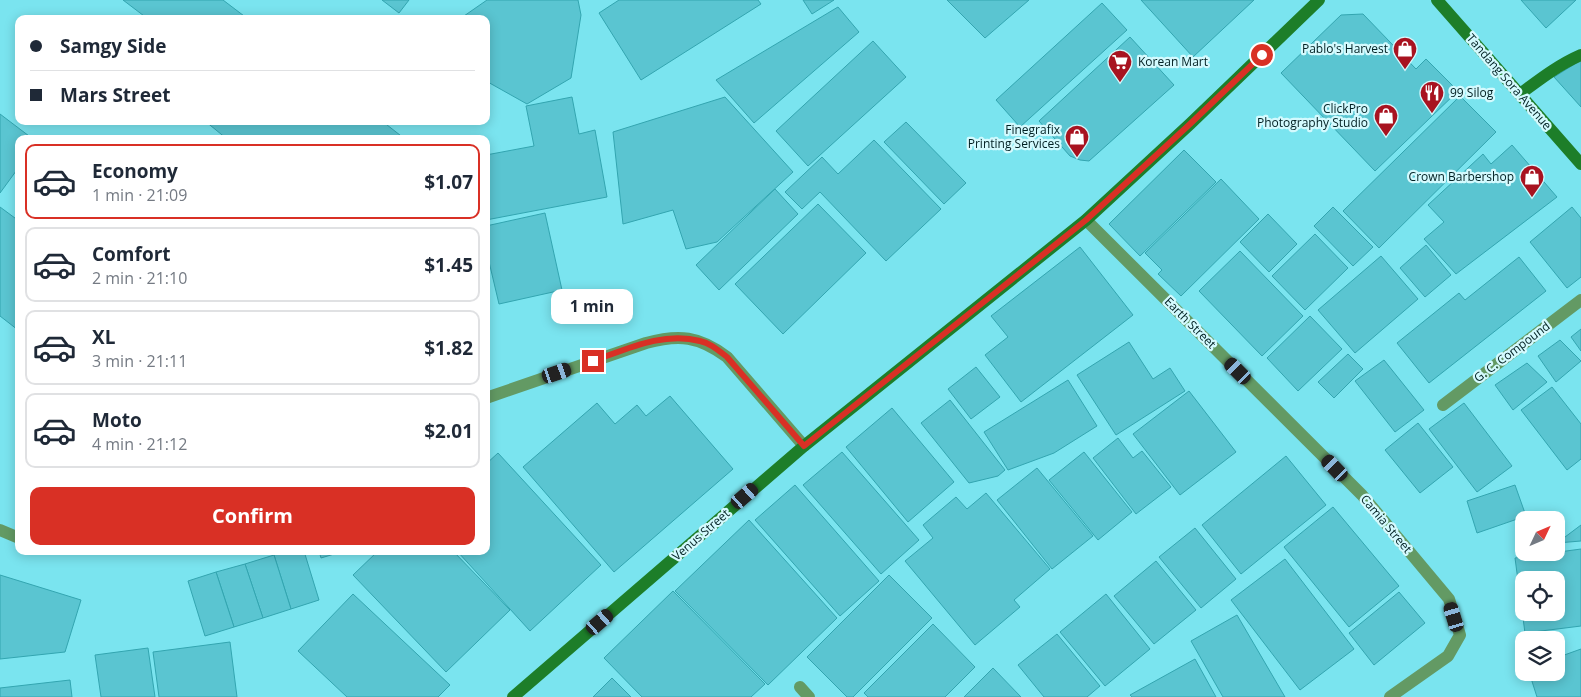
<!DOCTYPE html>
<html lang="en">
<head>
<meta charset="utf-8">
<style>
	:root { --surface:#fff; --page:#f2f2f3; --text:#1f2937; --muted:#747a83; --line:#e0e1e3; --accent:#d93025 }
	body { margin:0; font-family:"Open Sans",sans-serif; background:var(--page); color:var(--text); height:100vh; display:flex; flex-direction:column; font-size:19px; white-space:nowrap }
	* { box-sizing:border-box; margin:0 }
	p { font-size:16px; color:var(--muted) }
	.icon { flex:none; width:28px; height:28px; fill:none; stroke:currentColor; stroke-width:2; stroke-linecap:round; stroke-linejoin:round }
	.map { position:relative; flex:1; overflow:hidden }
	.side { position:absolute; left:15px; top:135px; width:475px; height:420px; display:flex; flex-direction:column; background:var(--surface); border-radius:10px; box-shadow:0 2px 12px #0003 }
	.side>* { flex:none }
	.hud { position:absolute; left:15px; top:15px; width:475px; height:110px; border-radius:10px; box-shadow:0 2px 12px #0003; display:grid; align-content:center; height:110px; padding:0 15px; background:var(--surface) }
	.needle { width:32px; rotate:46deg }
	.fabs { position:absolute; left:1515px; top:511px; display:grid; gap:10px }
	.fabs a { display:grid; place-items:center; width:50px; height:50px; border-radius:10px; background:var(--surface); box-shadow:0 2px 12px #0003; font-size:25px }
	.end { position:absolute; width:22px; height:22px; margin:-11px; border:6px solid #d93025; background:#fff; box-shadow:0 0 0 2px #fff }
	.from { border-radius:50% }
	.bubble { position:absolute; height:35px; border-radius:10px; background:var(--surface); box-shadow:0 2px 12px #0003; font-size:16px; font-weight:700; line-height:35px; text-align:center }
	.car { position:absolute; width:15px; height:30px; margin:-15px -8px; border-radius:6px; box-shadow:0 0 4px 1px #0007; background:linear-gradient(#222 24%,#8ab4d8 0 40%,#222 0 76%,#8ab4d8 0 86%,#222 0) }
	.hud b { display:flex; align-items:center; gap:18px; height:48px; font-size:19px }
	.hud b+b { border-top:1px solid var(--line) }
	.hud i { width:12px; height:12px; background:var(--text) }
	ul { padding:9px 0 0; list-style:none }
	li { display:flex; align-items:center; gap:15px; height:75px; margin:0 10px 8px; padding:0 5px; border:2px solid var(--line); border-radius:10px }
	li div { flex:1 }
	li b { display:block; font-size:19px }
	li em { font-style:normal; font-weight:700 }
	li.selected { border-color:var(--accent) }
	li>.icon { width:45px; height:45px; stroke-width:1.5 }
	.primary-button { display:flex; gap:10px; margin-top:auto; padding:10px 15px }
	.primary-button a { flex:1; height:58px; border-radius:10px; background:var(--accent); color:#fff; font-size:20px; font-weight:700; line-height:58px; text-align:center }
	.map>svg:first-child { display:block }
	.building { fill:#5ac5d1; stroke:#33a5b0; fill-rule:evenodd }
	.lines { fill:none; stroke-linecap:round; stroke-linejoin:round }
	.street { stroke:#639a64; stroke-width:12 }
	.secondary { stroke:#1d7e29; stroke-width:12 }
	.route { stroke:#d93025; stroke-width:6 }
	.labels { text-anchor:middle; stroke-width:4.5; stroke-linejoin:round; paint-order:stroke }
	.poi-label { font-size:12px; fill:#001f22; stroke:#d4fafe; text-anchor:end }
	.street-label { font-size:12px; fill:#001f22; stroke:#d4fafe }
</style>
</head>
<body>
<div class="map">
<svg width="1581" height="697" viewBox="0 0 1581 697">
	<rect width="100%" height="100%" fill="#7ae4ef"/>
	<g class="building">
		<path d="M123,0H223L248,19H148Z"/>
		<path d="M382,0H409L399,13Z"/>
		<path d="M487,0H578L581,15L571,78L527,104L486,81V19H464V16Z"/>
		<path d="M619,0H758L761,4L641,80L599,13Z"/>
		<path d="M803,0H834L812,14Z"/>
		<path d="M947,0H1029L985,38Z"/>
		<path d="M1141,0H1254L1193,57Z"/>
		<path d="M1521,0H1576L1546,28Z"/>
		<path d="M1102,3L1127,30L1020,127L996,100Z"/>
		<path d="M838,7L859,32L754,123L716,80Z"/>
		<path d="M1363,14L1416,69L1426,59L1458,91L1375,171L1281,73L1341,15Z"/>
		<path d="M1130,37L1174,85L1089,161L1080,160L1070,156L1039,121Z"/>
		<path d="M873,41L906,77L808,166L776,131Z"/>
		<path d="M1581,60V107L1554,77Z"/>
		<path d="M1460,96L1496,132L1379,248L1343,211Z"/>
		<path d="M572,97L579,134L595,130L607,197L486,220V155L534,146L526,106Z"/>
		<path d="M725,97L793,172L717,242L686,249L673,210L623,224L613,132Z"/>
		<path d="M0,114L33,139H19V167L0,193Z"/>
		<path d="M205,121H382L405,139H227Z"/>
		<path d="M906,122L966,183L944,204L884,142Z"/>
		<path d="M874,140L941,209L886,261L820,192L802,209L785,192L822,157L838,174Z"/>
		<path d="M1512,145L1557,197L1456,274L1424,239L1444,222L1428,205L1483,154L1491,164Z"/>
		<path d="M1184,150L1216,182L1140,256L1109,224Z"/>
		<path d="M1221,179L1259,219L1181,296L1158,274L1162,270L1145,253Z"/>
		<path d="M775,189L798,214L719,290L696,265Z"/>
		<path d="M818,204L866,253L783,334L735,284Z"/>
		<path d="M0,207L19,221L18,330L0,316Z"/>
		<path d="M1333,207L1373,247L1353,266L1314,226Z"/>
		<path d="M1572,207L1581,218V277L1567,288L1530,242Z"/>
		<path d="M545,213L562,290L499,304L486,249V226Z"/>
		<path d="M1268,214L1297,244L1269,272L1240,242Z"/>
		<path d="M1315,234L1348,268L1305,310L1272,276Z"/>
		<path d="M1426,245L1451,275L1425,297L1400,268Z"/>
		<path d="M1080,247L1133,315L1021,402L985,355L1008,337L991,316Z"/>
		<path d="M1240,251L1303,316L1262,356L1199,291Z"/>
		<path d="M1381,256L1418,299L1355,353L1318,310Z"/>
		<path d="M1519,257L1546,291L1429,383L1397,343L1459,293L1465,300Z"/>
		<path d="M1310,316L1342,349L1298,391L1267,358Z"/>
		<path d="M1581,329V351L1571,337Z"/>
		<path d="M1560,340L1581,361L1556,382L1538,356Z"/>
		<path d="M1129,342L1153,379L1170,368L1185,391L1116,435L1077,375Z"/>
		<path d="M1348,354L1363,369L1334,398L1318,382Z"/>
		<path d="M1384,360L1424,410L1395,432L1355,381Z"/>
		<path d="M1527,363L1547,382L1513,410L1495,385Z"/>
		<path d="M976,367L1000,397L971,419L948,389Z"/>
		<path d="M1068,380L1097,426L1054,453L1008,470L984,432Z"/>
		<path d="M1552,387L1581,424V459L1567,470L1521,410Z"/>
		<path d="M1189,391L1236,452L1180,495L1133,434Z"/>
		<path d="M670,396L733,469L614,572L523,467L597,403L615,424L637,405L646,416Z"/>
		<path d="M950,400L1005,470L998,476L969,483L921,423Z"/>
		<path d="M1464,403L1512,466L1477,492L1429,429Z"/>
		<path d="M892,408L954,482L908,522L846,447Z"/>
		<path d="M1418,423L1453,467L1420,493L1385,450Z"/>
		<path d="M1118,438L1133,458L1142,451L1171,487L1136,514L1093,458Z"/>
		<path d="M842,452L919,540L881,574L803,485Z"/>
		<path d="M1084,452L1132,512L1098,540L1049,480Z"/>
		<path d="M498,453L601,565L530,631L457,551H486V464Z"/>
		<path d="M1286,456L1326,505L1241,574L1202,525Z"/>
		<path d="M1037,468L1093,536L1052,569L997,500Z"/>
		<path d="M795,485L879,581L840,616L755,520Z"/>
		<path d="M1515,485L1526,516L1477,533L1467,501Z"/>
		<path d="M986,493L1050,569L1014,600L1020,607L975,645L905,561L933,538L923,525L956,497L967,509Z"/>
		<path d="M1333,507L1399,586L1349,627L1284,547Z"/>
		<path d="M749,520L837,618L768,685L675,591Z"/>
		<path d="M1581,525V541L1557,543Z"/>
		<path d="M1195,528L1236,579L1201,608L1159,557Z"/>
		<path d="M1581,549V626L1525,633L1515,558ZM1524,580H1556V612H1524Z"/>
		<path d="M285,551H304L319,600L291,609L274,555Z"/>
		<path d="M319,551H344L321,558Z"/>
		<path d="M378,551H453L510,610L446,672L353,575Z"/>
		<path d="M274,555L291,609L263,618L245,564Z"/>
		<path d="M1285,559L1354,649L1300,690L1231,600Z"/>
		<path d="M1156,561L1196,610L1154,644L1114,596Z"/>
		<path d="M245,564L263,618L234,627L216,572Z"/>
		<path d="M216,572L234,627L205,636L188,581Z"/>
		<path d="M0,575L81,600L65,652L0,659Z"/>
		<path d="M889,575L932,618L853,697H847L807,657Z"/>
		<path d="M673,591L765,684L751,697H642L604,658Z"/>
		<path d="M1399,592L1425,623L1374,665L1349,633Z"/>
		<path d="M353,594L450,685L438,697H347L298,651Z"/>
		<path d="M1106,594L1150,649L1105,686L1060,632Z"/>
		<path d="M1237,615L1285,697H1223L1191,641Z"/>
		<path d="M933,624L975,667L945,697H868L864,693Z"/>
		<path d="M1057,634L1100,686L1087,697H1044L1018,665Z"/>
		<path d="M230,642L237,697H159L153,652Z"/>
		<path d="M148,648L155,697H101L95,655Z"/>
		<path d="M1581,649V697H1537L1529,672H1556V658Z"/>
		<path d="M1195,659L1216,697H1132L1130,695Z"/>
		<path d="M993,668L1021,697H964Z"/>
		<path d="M612,678L631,697H593Z"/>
		<path d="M70,680L72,697H0V688Z"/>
	</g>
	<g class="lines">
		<g class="street">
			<path d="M1086,220L1362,495L1449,599L1460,635L1448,656L1390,697"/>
			<path d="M486,398L646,343C679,334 699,336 727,357L804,446"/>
			<path d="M1443,405L1581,300"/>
			<path d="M0,530L19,538"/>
			<path d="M800,687L809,697"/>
		</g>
		<g class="secondary">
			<path d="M1437,0L1581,164"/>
			<path d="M1520,94C1539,80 1558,65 1581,55"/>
			<path d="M513,697L804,446L1086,220L1190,124L1319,0"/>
		</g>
	</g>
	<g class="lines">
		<path class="route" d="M593,361C627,349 664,331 700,341C710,343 718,350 727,357L804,446L1086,220L1190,124L1262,55"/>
	</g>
	<defs>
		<symbol id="shop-pin" viewBox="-11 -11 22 30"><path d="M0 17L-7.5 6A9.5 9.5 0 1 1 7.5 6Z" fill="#a81320" stroke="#d4fafe"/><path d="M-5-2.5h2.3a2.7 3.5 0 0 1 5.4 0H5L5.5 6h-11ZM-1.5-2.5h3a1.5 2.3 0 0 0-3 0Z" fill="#fff"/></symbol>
		<symbol id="supermarket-pin" viewBox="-11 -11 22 30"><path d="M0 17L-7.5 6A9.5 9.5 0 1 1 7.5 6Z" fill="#a81320" stroke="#d4fafe"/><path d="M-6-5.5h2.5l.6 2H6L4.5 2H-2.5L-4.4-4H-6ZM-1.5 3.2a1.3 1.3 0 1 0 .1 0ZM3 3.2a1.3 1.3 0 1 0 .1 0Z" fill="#fff"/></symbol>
		<symbol id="restaurant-pin" viewBox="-11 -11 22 30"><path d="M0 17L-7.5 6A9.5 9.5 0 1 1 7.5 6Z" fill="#a81320" stroke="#d4fafe"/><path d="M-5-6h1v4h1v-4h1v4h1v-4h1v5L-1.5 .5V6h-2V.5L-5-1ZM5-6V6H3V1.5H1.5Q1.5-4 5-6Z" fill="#fff"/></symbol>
	</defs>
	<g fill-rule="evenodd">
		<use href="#shop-pin" x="1391" y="35" width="28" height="38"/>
		<use href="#supermarket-pin" x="1106" y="48" width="28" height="38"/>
		<use href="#restaurant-pin" x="1418" y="79" width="28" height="38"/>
		<use href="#shop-pin" x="1372" y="102" width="28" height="38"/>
		<use href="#shop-pin" x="1063" y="123" width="28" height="38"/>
		<use href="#shop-pin" x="1518" y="163" width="28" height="38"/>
	</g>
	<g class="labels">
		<g class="poi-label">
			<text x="1388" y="53">Pablo's Harvest</text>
			<text x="1138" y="66" text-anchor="start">Korean Mart</text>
			<text x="1450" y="97" text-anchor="start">99 Silog</text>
			<text x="1368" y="113">ClickPro<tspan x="1368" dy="14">Photography Studio</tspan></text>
			<text x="1060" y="134">Finegrafix<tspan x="1060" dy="14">Printing Services</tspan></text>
			<text x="1514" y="181">Crown Barbershop</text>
		</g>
		<g class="street-label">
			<text transform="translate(1509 82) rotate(49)" y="4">Tandang Sora Avenue</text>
			<text transform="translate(1190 323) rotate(45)" y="4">Earth Street</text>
			<text transform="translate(1512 352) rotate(-37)" y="4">G. C. Compound</text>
			<text transform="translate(1386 524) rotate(50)" y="4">Camia Street</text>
			<text transform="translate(701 535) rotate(-41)" y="4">Venus Street</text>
		</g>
	</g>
</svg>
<div class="fabs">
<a><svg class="needle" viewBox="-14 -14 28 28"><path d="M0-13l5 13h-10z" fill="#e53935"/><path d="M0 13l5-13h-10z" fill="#747a83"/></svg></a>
<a><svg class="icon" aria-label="locate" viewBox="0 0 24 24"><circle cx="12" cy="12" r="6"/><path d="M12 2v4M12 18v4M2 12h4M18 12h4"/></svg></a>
<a><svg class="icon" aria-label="layers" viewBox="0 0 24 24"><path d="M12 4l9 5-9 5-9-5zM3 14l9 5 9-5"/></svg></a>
</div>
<i class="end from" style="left:1262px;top:55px"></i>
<i class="end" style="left:593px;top:361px"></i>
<div class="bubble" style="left:551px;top:289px;width:82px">1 min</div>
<i class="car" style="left:1238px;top:371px;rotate:315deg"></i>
<i class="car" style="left:557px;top:373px;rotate:71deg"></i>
<i class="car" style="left:1335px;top:468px;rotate:316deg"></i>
<i class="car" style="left:745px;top:496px;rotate:49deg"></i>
<i class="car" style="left:1454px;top:617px;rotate:343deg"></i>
<i class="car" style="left:600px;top:622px;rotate:49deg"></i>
<div class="hud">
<b><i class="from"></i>Samgy Side</b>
<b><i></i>Mars Street</b>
</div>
<section class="side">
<ul>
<li class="selected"><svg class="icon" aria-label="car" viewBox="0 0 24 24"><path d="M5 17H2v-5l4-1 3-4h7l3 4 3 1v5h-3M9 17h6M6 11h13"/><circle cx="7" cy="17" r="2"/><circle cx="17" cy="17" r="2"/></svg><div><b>Economy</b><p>1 min · 21:09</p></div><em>$1.07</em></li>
<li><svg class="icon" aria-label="car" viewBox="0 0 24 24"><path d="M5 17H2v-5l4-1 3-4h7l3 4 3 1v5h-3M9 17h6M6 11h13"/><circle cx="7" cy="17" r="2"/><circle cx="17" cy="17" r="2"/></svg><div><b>Comfort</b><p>2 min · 21:10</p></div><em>$1.45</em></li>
<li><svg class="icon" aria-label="car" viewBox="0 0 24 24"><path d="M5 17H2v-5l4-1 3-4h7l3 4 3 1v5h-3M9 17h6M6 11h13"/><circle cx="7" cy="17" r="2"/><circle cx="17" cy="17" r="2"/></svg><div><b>XL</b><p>3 min · 21:11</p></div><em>$1.82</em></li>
<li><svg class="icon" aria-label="car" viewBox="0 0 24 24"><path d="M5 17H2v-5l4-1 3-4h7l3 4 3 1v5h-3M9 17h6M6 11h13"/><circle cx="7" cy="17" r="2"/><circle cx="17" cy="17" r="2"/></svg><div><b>Moto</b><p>4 min · 21:12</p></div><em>$2.01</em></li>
</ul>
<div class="primary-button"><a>Confirm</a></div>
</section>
</div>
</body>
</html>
